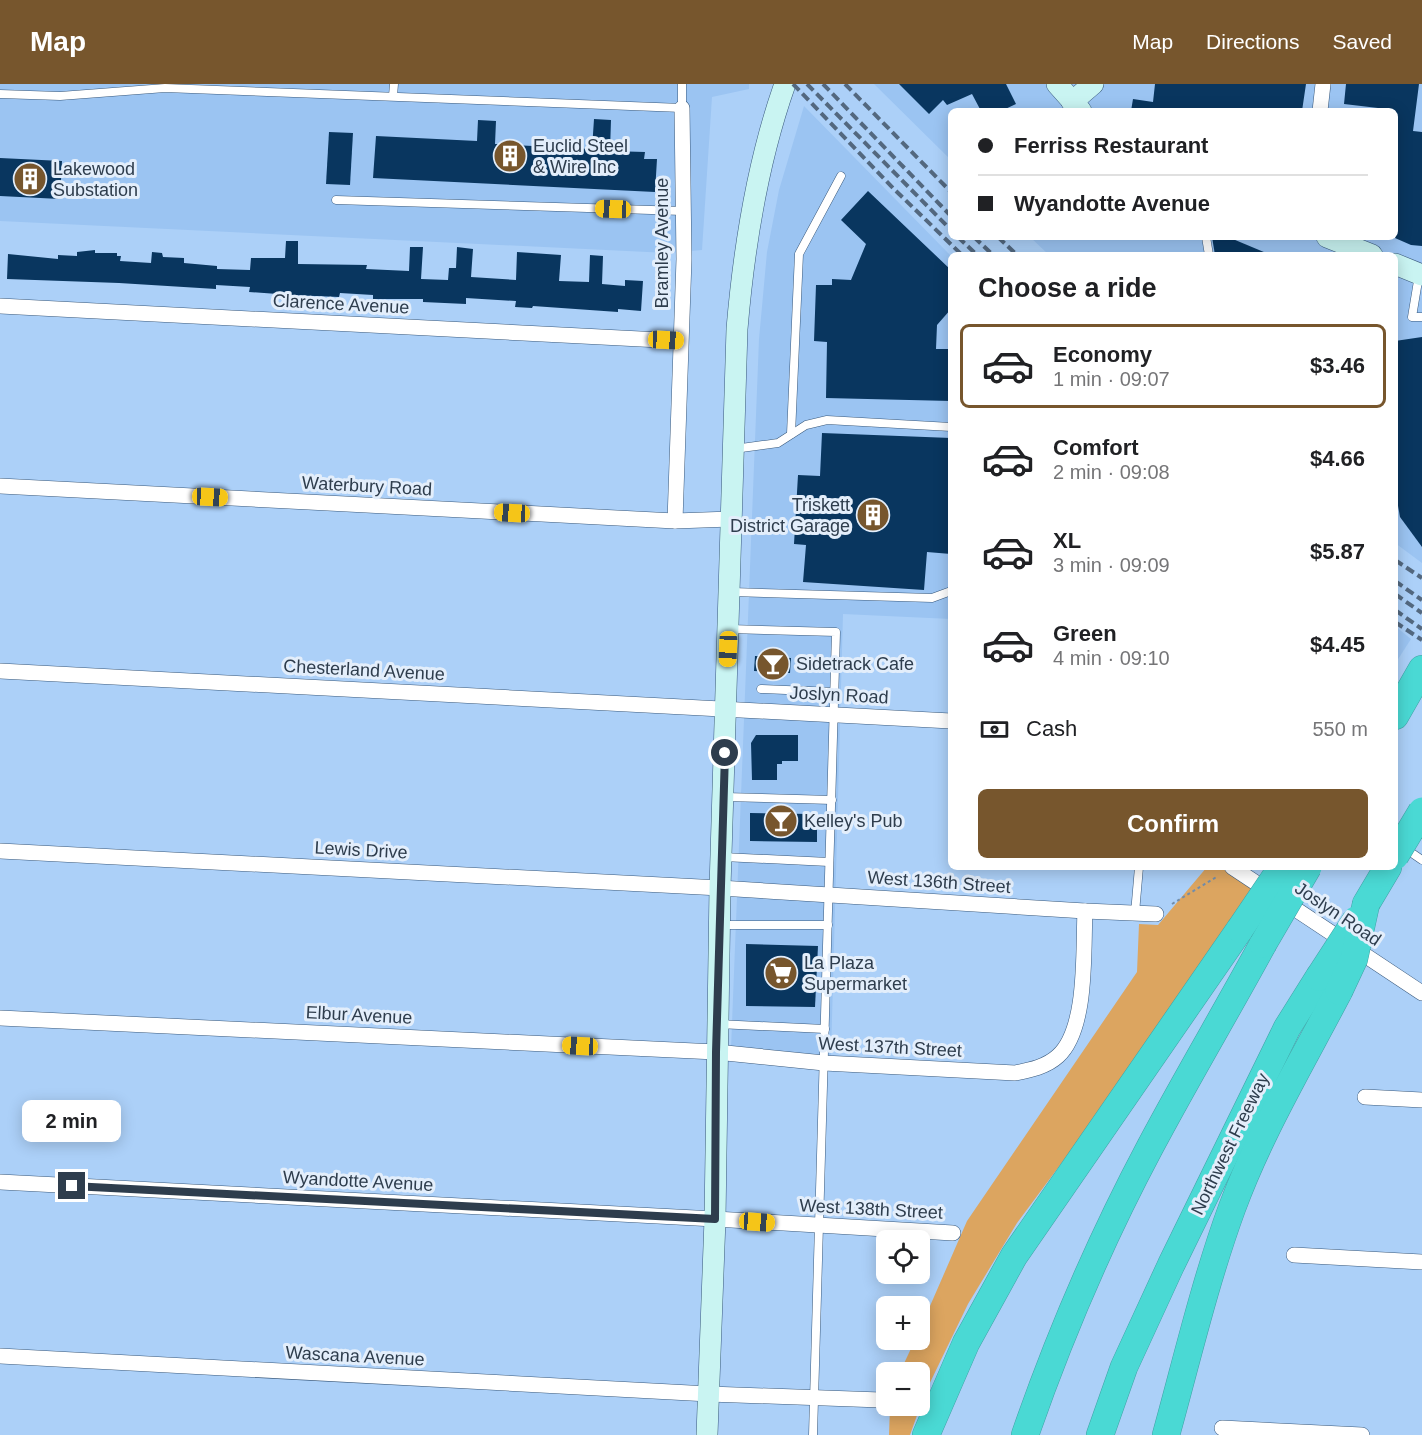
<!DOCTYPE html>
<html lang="en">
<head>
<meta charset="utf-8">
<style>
	:root { --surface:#fff; --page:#f2f2f2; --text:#202124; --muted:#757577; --line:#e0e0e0; --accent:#77562d }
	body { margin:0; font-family:Arial,sans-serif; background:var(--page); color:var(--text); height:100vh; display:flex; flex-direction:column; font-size:22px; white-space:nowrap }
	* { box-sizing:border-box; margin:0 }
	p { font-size:20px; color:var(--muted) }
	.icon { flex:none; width:33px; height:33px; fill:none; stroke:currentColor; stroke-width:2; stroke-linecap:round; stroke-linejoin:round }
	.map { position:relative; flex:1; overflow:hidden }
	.details { position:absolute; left:948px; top:168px; width:450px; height:618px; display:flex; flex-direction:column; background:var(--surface); border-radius:9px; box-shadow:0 3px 15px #0003 }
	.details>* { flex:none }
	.hud { position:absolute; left:948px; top:24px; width:450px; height:132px; border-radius:9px; box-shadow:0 3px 15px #0003; display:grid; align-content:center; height:132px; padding:0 30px; background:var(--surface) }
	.fabs { position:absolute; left:876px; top:1146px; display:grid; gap:12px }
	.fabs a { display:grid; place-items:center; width:54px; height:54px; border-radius:9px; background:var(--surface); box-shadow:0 3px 15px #0003; font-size:30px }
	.end { position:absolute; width:27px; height:27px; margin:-14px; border:8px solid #2e3d4d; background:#fff; box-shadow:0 0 0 3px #fff }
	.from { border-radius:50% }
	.bubble { position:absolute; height:42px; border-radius:9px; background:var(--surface); box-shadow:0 3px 15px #0003; font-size:20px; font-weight:800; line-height:42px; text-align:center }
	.car { position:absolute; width:18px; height:36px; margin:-18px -9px; border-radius:8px; box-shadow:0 0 4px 2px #0007; background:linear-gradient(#f5c518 24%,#345 0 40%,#f5c518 0 76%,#345 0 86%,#f5c518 0) }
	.hud b { display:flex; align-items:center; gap:21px; height:57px; font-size:22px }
	.hud b+b { border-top:2px solid var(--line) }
	.hud i { width:15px; height:15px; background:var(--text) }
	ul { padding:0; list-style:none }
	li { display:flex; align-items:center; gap:18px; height:84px; margin:0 12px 9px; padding:0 18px; border:3px solid transparent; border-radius:9px }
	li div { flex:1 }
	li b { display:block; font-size:22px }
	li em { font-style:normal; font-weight:800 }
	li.current { border-color:var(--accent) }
	li>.icon { width:54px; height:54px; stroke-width:1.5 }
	h2 { padding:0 30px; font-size:27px; line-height:72px }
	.pay { display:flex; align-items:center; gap:15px; height:66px; padding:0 30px; font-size:22px }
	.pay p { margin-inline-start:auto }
	.button { display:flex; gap:12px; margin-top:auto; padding:12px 30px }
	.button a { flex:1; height:69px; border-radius:9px; background:var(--accent); color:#fff; font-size:24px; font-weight:800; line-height:69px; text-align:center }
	header { display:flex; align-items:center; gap:36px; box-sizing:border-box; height:84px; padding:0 30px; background:var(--accent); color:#fff }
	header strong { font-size:28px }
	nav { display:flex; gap:33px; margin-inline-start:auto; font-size:21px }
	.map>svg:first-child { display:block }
	.built { fill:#9bc4f2 }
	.green { fill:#dca560 }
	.building { fill:#09365f }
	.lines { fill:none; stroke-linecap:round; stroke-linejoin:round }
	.service-casing { stroke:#39597c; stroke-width:9 }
	.minor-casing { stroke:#39597c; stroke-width:16 }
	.secondary-casing { stroke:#39597c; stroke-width:22 }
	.motorway-casing { stroke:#40a2a5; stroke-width:28 }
	.path { stroke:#728daa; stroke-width:2; stroke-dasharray:3 3; stroke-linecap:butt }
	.service { stroke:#fff; stroke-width:8 }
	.minor { stroke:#fff; stroke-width:15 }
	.secondary { stroke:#c9f4f2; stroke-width:21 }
	.motorway { stroke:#4ad9d4; stroke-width:27 }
	.rail { stroke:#53687f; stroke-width:4; stroke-dasharray:9 4.5; stroke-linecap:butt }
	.motorway-bridge-casing { stroke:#40a2a5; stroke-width:28; stroke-linecap:butt }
	.motorway-bridge { stroke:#4ad9d4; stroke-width:27 }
	.route { stroke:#2e3d4d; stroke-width:8 }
	.labels { text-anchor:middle; stroke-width:6; stroke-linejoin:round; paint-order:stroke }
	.poi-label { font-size:18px; fill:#2e3d4d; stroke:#e3eefb; text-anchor:start }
	.street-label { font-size:18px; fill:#2e3d4d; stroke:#e3eefb }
</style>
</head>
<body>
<header>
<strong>Map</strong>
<nav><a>Map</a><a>Directions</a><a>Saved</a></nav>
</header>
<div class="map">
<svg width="1422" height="1351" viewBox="0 0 1422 1351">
	<rect width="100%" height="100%" fill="#acd0f8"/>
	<g class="built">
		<path d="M0,0H749V5L712,13L702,166L668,169L0,137Z"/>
		<path d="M874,0H1422V479L1395,459V171H1049L1030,153H1395V27H951V76Z"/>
		<path d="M804,22L951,172V535L843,530L831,972L731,965L759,255L767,168L779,106Z"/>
		<path d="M1395,542L1411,555L1395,580Z"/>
	</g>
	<path class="green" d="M1207,783H1220L1253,805L1092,1038L1017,1139L968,1220L925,1309L910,1351H889L890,1322H920V1288H900L915,1256H920V1245L967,1137L1137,888L1139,840L1158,841Z"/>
	<g class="building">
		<path d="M899,0H1006L1016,20L1001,27H981L972,10L947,21L943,16L929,30Z"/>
		<path d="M1155,0H1306L1302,27H1131L1133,15L1153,18Z"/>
		<path d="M1346,0H1419L1413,47L1422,48V162L1411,161L1395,154V26L1344,20Z"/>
		<path d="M594,35L611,36L610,67L645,68L644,75H657L655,108L373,94L376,52L477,57L478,36L496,37L495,60L592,65Z"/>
		<path d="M329,48L353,49L350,101L326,100Z"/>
		<path d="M0,74L62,77L60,115L0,112Z"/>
		<path d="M868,107L951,186V225L937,241L936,265H951V317L826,314L827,258L814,257L816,201H832V195L851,196L866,160L841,136Z"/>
		<path d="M1212,153H1228L1271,171H1215Z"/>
		<path d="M286,157H298V180L367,181L366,185L409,187L410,163H423L421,195L448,196L449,184H456L457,163L473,165L471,193L516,196L517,168L561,171L559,197L589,198L590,171L603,172L602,200L625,202V196L643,197L641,227L618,225V228L533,222L532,224L515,223L516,217L466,214V220L423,218V215H373V211L340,209L339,213L291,211L249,208L250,203L216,201V205L119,199L7,195L8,170L58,175V171L77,172V168L95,166V169H117V172H121L120,177L151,179L152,168L162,169L163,173L184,174V179L217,182V185L250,186L251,174H285Z"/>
		<path d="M1422,253V463L1400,433L1395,405V257Z"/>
		<path d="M822,349L951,354V470L927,468L924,506L803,498L806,461L794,460L798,391L820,392Z"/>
		<path d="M755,572L791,574L790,589L754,587Z"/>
		<path d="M756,651H798V677H782V680H777V696H752L751,659Z"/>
		<path d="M750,729L811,730V744H817V758L750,757Z"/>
		<path d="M746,860L818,862L815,923L746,922Z"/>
	</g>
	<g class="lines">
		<defs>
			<g id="service">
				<path d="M0,10L60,12L165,4L682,24V0"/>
				<path d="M393,12L394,0"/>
				<path d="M336,116L683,127"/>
				<path d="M1206,153L1209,171"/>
				<path d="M1419,191L1412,233H1422"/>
				<path d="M791,350L799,170L841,92"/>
				<path d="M734,365L778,359L806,341L827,336L951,343"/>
				<path d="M732,508L932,514L951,507"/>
				<path d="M729,545L836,548L813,1351"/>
				<path d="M761,605L834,608"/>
				<path d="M725,713L832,716"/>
				<path d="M1406,765L1422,776"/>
				<path d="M723,773L829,778"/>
				<path d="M1135,829L1139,783"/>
				<path d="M721,841H828"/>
				<path d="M718,940L825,945"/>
			</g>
			<g id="minor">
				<path d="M1320,27L1323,0"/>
				<path d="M0,222L680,257"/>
				<path d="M0,402L675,437L731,435"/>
				<path d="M675,437L684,175L682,24"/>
				<path d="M0,587L951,637"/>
				<path d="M0,767L720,804L1085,827L1156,830"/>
				<path d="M1232,783L1422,909"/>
				<path d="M0,934L716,968L824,979L1015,989C1030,986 1046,983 1058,972C1088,945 1083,866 1085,827"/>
				<path d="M1365,1013L1422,1016"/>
				<path d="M0,1098L715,1135L953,1149"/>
				<path d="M1294,1171L1422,1178"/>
				<path d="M0,1272L709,1310L881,1316"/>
				<path d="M1222,1344L1362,1351"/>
			</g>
			<g id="secondary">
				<path d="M1057,0L1081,27"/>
				<path d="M1072,18L1093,0"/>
				<path d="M1327,153L1372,171"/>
				<path d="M1395,180L1422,191"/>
				<path d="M707,1351L715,1135L720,804L737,245C744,162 757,79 785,0"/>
			</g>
			<g id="motorway">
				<path d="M1395,632L1422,585"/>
				<path d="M1366,820L1388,783"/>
				<path d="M926,1351L966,1259L1014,1172L1240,845"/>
				<path d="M1025,1351C1059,1253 1101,1155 1150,1063C1186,995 1226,928 1263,860"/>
				<path d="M1100,1351L1124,1283L1171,1181L1287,944L1319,893"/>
				<path d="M1166,1351C1187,1275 1205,1198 1232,1124C1260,1048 1302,978 1339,907"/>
			</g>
		</defs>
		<use href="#service" class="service-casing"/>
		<use href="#minor" class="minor-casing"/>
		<use href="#secondary" class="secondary-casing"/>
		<use href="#motorway" class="motorway-casing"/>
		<path class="path" d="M1172,820L1218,792"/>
		<use href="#service" class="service"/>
		<use href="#minor" class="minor"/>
		<use href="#secondary" class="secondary"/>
		<use href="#motorway" class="motorway"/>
		<g class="rail">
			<path d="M793,0L895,106L962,171"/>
			<path d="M807,0L951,146"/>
			<path d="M823,0L951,132"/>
			<path d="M845,0L951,108"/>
			<path d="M958,153L977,171"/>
			<path d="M974,153L993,171"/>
			<path d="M998,153L1017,171"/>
			<path d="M1395,476L1422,494"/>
			<path d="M1395,497L1422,516"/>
			<path d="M1395,510L1422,529"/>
			<path d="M1395,526L1422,545"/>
			<path d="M1395,538L1422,556"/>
		</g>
		<defs>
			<g id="motorway-bridge">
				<path d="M1395,772L1422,727"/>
				<path d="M1240,845L1282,783"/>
				<path d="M1263,860L1308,783"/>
				<path d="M1319,893L1356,836"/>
				<path d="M1339,907L1354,875L1366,820"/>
			</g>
		</defs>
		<use href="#motorway-bridge" class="motorway-bridge-casing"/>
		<use href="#motorway-bridge" class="motorway-bridge"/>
	</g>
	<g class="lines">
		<path class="route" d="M72,1102L715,1135L716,968L725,669"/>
	</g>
	<defs>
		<symbol id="building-disc" viewBox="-11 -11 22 22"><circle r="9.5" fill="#77562d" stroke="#e3eefb"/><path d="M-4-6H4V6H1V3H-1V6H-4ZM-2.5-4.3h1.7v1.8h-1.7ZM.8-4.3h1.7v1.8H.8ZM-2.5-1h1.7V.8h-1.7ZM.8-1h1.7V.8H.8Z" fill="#fff"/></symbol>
		<symbol id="bar-disc" viewBox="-11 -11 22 22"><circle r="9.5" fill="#77562d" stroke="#e3eefb"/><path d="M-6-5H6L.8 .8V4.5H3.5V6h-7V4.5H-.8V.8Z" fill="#fff"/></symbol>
		<symbol id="supermarket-disc" viewBox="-11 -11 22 22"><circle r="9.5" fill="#77562d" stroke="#e3eefb"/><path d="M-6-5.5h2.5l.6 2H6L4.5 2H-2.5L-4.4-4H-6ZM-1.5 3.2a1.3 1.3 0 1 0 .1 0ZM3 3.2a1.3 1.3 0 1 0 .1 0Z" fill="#fff"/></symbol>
	</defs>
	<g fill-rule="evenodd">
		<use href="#building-disc" x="491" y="53" width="38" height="38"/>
		<use href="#building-disc" x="11" y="76" width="38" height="38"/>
		<use href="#building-disc" x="854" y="412" width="38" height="38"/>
		<use href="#bar-disc" x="754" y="561" width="38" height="38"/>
		<use href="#bar-disc" x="762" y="718" width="38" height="38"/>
		<use href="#supermarket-disc" x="762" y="870" width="38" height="38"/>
	</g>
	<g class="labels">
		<g class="poi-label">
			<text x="533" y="68">Euclid Steel<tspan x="533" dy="21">&amp; Wire Inc</tspan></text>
			<text x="53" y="91">Lakewood<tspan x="53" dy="21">Substation</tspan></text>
			<text x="850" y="427" text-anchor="end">Triskett<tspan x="850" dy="21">District Garage</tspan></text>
			<text x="796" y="586">Sidetrack Cafe</text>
			<text x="804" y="743">Kelley's Pub</text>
			<text x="804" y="885">La Plaza<tspan x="804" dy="21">Supermarket</tspan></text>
		</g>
		<g class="street-label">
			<text transform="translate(662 159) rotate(-90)" y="6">Bramley Avenue</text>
			<text transform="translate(341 220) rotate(3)" y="6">Clarence Avenue</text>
			<text transform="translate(367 402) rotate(3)" y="6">Waterbury Road</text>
			<text transform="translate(364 586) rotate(3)" y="6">Chesterland Avenue</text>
			<text transform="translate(839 611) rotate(3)" y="6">Joslyn Road</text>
			<text transform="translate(361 766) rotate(3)" y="6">Lewis Drive</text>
			<text transform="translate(939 798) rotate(4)" y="6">West 136th Street</text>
			<text transform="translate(1338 830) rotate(34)" y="6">Joslyn Road</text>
			<text transform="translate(359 931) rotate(3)" y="6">Elbur Avenue</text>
			<text transform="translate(890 963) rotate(3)" y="6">West 137th Street</text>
			<text transform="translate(1230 1060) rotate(-64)" y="6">Northwest Freeway</text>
			<text transform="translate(358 1097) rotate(3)" y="6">Wyandotte Avenue</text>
			<text transform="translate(871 1125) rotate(3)" y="6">West 138th Street</text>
			<text transform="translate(355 1272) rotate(3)" y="6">Wascana Avenue</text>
		</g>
	</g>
</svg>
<div class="fabs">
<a><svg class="icon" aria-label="locate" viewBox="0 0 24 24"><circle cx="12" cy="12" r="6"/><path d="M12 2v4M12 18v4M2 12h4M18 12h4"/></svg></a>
<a>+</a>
<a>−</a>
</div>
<i class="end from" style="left:725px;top:669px"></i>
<i class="end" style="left:72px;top:1102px"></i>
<div class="bubble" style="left:22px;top:1016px;width:99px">2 min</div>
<i class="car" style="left:613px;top:125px;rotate:272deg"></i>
<i class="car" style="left:666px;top:256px;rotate:93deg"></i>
<i class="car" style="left:210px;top:413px;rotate:93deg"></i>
<i class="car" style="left:512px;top:429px;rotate:273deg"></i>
<i class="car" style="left:728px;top:565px;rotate:182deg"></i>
<i class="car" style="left:580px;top:962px;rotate:273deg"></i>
<i class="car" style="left:757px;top:1138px;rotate:94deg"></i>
<div class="hud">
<b><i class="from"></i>Ferriss Restaurant</b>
<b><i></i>Wyandotte Avenue</b>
</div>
<section class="details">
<h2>Choose a ride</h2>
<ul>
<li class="current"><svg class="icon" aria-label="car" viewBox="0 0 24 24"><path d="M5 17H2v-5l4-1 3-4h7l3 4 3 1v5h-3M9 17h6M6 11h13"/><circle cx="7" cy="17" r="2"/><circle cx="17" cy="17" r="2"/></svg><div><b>Economy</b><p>1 min · 09:07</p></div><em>$3.46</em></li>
<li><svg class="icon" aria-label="car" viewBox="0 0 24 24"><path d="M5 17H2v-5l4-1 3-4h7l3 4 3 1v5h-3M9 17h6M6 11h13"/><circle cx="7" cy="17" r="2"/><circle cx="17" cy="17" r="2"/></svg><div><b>Comfort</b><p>2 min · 09:08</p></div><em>$4.66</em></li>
<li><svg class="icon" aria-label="car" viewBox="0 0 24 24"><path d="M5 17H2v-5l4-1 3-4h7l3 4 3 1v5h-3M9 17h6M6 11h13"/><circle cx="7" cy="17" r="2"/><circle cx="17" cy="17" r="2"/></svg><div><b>XL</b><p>3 min · 09:09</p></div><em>$5.87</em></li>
<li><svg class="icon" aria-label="car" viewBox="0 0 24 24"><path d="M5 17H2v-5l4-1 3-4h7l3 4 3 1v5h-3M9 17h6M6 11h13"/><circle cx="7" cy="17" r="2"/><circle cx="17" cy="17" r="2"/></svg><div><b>Green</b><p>4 min · 09:10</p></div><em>$4.45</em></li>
</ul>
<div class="pay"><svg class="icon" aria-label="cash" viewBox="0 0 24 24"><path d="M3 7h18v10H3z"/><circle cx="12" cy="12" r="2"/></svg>Cash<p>550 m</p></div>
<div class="button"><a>Confirm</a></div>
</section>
</div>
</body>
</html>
